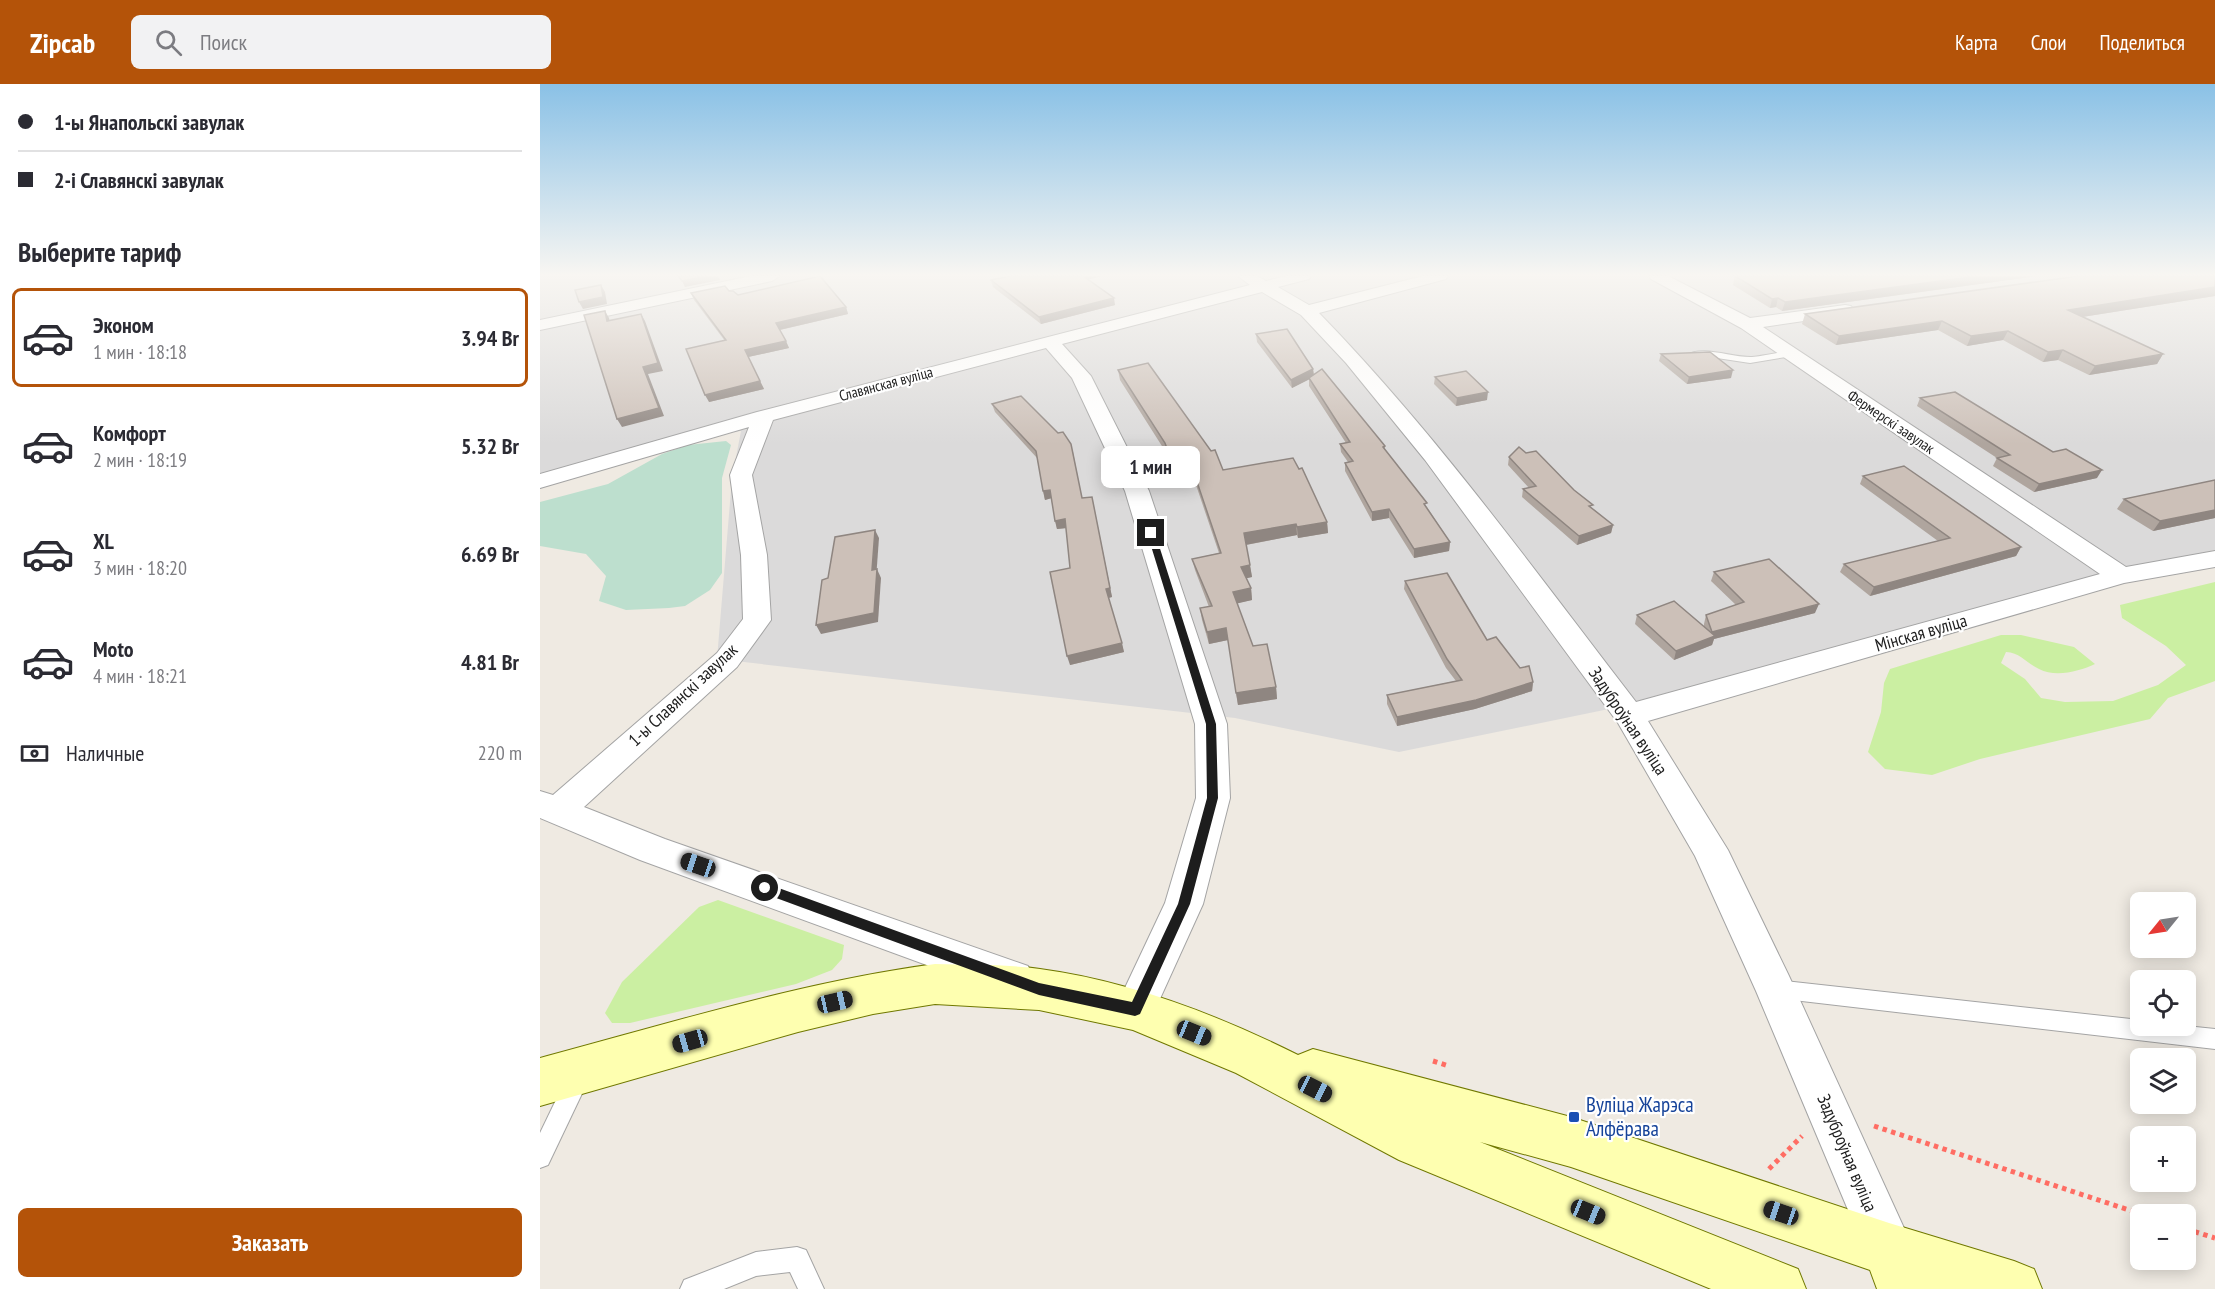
<!DOCTYPE html>
<html lang="ru">
<head>
<meta charset="utf-8">
<style>
	:root { --surface:#fff; --page:#f2f2f3; --text:#2b2b33; --muted:#7c7c81; --line:#e1e1e2; --accent:#b45309 }
	body { margin:0; font-family:"PT Sans Narrow",sans-serif; background:var(--page); color:var(--text); height:100vh; display:flex; flex-direction:column; font-size:22px; white-space:nowrap }
	* { box-sizing:border-box; margin:0 }
	p { font-size:20px; color:var(--muted) }
	.icon { flex:none; width:33px; height:33px; fill:none; stroke:currentColor; stroke-width:2; stroke-linecap:round; stroke-linejoin:round }
	.map { position:relative; flex:1; overflow:hidden }
	.drawer { display:flex; flex-direction:column; background:var(--surface); width:540px }
	.drawer>* { flex:none }
	.guide { display:grid; align-content:center; height:132px; padding:0 18px; background:var(--surface) }
	.needle { width:39px; rotate:240deg }
	.fabs { position:absolute; left:1590px; top:808px; display:grid; gap:12px }
	.fabs a { display:grid; place-items:center; width:66px; height:66px; border-radius:9px; background:var(--surface); box-shadow:0 3px 15px #0003; font-size:30px }
	.end { position:absolute; width:27px; height:27px; margin:-14px; border:8px solid #1d1d1d; background:#fff; box-shadow:0 0 0 3px #fff }
	.from { border-radius:50% }
	.bubble { position:absolute; height:42px; border-radius:9px; background:var(--surface); box-shadow:0 3px 15px #0003; font-size:20px; font-weight:700; line-height:42px; text-align:center }
	.car { position:absolute; width:18px; height:36px; margin:-18px -9px; border-radius:8px; box-shadow:0 0 4px 2px #0007; background:linear-gradient(#222 24%,#8ab4d8 0 40%,#222 0 76%,#8ab4d8 0 86%,#222 0) }
	.guide b { display:flex; align-items:center; gap:21px; height:57px; font-size:22px }
	.guide b+b { border-top:2px solid var(--line) }
	.guide i { width:15px; height:15px; background:var(--text) }
	ul { padding:0; list-style:none }
	li { display:flex; align-items:center; gap:18px; height:99px; margin:0 12px 9px; padding:0 6px; border:3px solid transparent; border-radius:9px }
	li div { flex:1 }
	li b { display:block; font-size:22px }
	li em { font-style:normal; font-weight:700 }
	li.current { border-color:var(--accent) }
	li>.icon { width:54px; height:54px; stroke-width:1.5 }
	h2 { padding:0 18px; font-size:27px; line-height:72px }
	.pay { display:flex; align-items:center; gap:15px; height:66px; padding:0 18px; font-size:22px }
	.pay p { margin-inline-start:auto }
	.cta { display:flex; gap:12px; margin-top:auto; padding:12px 18px }
	.cta a { flex:1; height:69px; border-radius:9px; background:var(--accent); color:#fff; font-size:24px; font-weight:700; line-height:69px; text-align:center }
	header { display:flex; align-items:center; gap:36px; box-sizing:border-box; height:84px; padding:0 30px; background:var(--accent); color:#fff }
	header strong { font-size:28px }
	nav { display:flex; gap:33px; margin-inline-start:auto; font-size:21px }
	.search { width:420px; height:54px; background:var(--page); display:flex; align-items:center; gap:15px; box-sizing:border-box; padding:0 21px; border-radius:9px; color:var(--muted); font-size:22px }
	main { display:flex; flex:1; min-height:0 }
	.map>svg:first-child { display:block }
	.residential { fill:#dbdada }
	.grass { fill:#cbefa2 }
	.wetland { fill:#bddfce }
	.lines { fill:none; stroke-linecap:round; stroke-linejoin:round }
	.lane-casing { stroke:#a4a4a4; stroke-width:2 }
	.street-casing { stroke:#a4a4a4; stroke-width:2 }
	.secondary-casing { stroke:#707800; stroke-width:2 }
	.path { stroke:#ff6d63; stroke-width:5; stroke-dasharray:4.5 4.5; stroke-linecap:butt }
	.lane { fill:#fff; fill-rule:evenodd }
	.street { fill:#fff; fill-rule:evenodd }
	.secondary { fill:#feffb0; fill-rule:evenodd }
	.wall { fill:#afa59e }
	.shaded-wall { fill:#8f8681 }
	.building { fill:#ccc0b8; stroke:#8f8681; stroke-width:1.5 }
	.route { fill:#1d1d1d }
	.transit-dot { fill:#1a4fb4; stroke:#fff; stroke-width:2 }
	.labels { text-anchor:middle; stroke-width:4.5; stroke-linejoin:round; paint-order:stroke }
	.far-street-label { font-size:15px; fill:#1d1d1d; stroke:#fff }
	.street-label { font-size:18px; fill:#1d1d1d; stroke:#fff }
	.near-transit-label { font-size:21px; fill:#164399; stroke:#fff; text-anchor:start }
</style>
</head>
<body>
<header>
<strong>Zipcab</strong>
<div class="search"><svg class="icon" aria-label="search" viewBox="0 0 24 24"><circle cx="10" cy="10" r="6"/><path d="M15 15l6 6"/></svg>Поиск</div>
<nav><a>Карта</a><a>Слои</a><a>Поделиться</a></nav>
</header>
<main>
<section class="drawer">
<div class="guide">
<b><i class="from"></i>1-ы Янапольскі завулак</b>
<b><i></i>2-і Славянскі завулак</b>
</div>
<h2>Выберите тариф</h2>
<ul>
<li class="current"><svg class="icon" aria-label="car" viewBox="0 0 24 24"><path d="M5 17H2v-5l4-1 3-4h7l3 4 3 1v5h-3M9 17h6M6 11h13"/><circle cx="7" cy="17" r="2"/><circle cx="17" cy="17" r="2"/></svg><div><b>Эконом</b><p>1 мин · 18:18</p></div><em>3.94 Br</em></li>
<li><svg class="icon" aria-label="car" viewBox="0 0 24 24"><path d="M5 17H2v-5l4-1 3-4h7l3 4 3 1v5h-3M9 17h6M6 11h13"/><circle cx="7" cy="17" r="2"/><circle cx="17" cy="17" r="2"/></svg><div><b>Комфорт</b><p>2 мин · 18:19</p></div><em>5.32 Br</em></li>
<li><svg class="icon" aria-label="car" viewBox="0 0 24 24"><path d="M5 17H2v-5l4-1 3-4h7l3 4 3 1v5h-3M9 17h6M6 11h13"/><circle cx="7" cy="17" r="2"/><circle cx="17" cy="17" r="2"/></svg><div><b>XL</b><p>3 мин · 18:20</p></div><em>6.69 Br</em></li>
<li><svg class="icon" aria-label="car" viewBox="0 0 24 24"><path d="M5 17H2v-5l4-1 3-4h7l3 4 3 1v5h-3M9 17h6M6 11h13"/><circle cx="7" cy="17" r="2"/><circle cx="17" cy="17" r="2"/></svg><div><b>Moto</b><p>4 мин · 18:21</p></div><em>4.81 Br</em></li>
</ul>
<div class="pay"><svg class="icon" aria-label="cash" viewBox="0 0 24 24"><path d="M3 7h18v10H3z"/><circle cx="12" cy="12" r="2"/></svg>Наличные<p>220 m</p></div>
<div class="cta"><a>Заказать</a></div>
</section>
<div class="map">
<svg width="1675" height="1205" viewBox="0 0 1675 1205">
	<rect width="100%" height="100%" fill="#efeae2"/>
	<path class="residential" d="M0,192H1675V466L1558,491L1064,626L859,668L695,634L177,575L192,394L201,347L171,350L72,380L0,405Z"/>
	<g class="grass">
		<path d="M1675,498V597L1628,614L1610,635L1440,675L1392,691L1345,685L1328,668L1341,628L1344,599L1350,585L1461,551H1481L1534,563L1555,580C1540,587 1516,594 1499,585C1486,579 1481,569 1466,568L1461,579L1485,595L1501,614L1525,618L1573,617L1618,601L1646,581L1626,562L1582,534L1580,521Z"/>
		<path d="M178,816L304,861L302,875L292,886L256,900L90,939H72L65,929L82,898L159,823Z"/>
	</g>
	<path class="wetland" d="M186,357L191,361L182,394V489L170,506L145,522L129,524L86,526L59,517L66,492L46,470L0,462V418L68,400L122,370L148,361Z"/>
	<g class="lines">
		<defs>
			<g id="lane">
				<path d="M1249,267L1252,268V272L1210,279L1177,274H1152L1147,271C1162,261 1194,274 1212,273C1224,272 1237,269 1249,267Z"/>
				<path d="M1235,896L1600,936V942H1646L1675,945V965L1235,914L1228,912L1225,905L1228,898Z"/>
				<path d="M37,986L45,989L48,997L8,1081L0,1084V1049L29,989Z"/>
				<path d="M257,1163L266,1166L284,1205H258L250,1188L216,1192L184,1205H140L144,1196L216,1168Z"/>
			</g>
			<g id="street">
				<path d="M211,192H240L232,197L0,246V236Z"/>
				<path d="M698,192H717L726,197L746,192H771L769,195L738,203L769,221L883,192H908L906,195L779,229C896,349 994,486 1096,618L1560,490L1201,244L1111,195L1109,192H1128L1210,234L1305,221L1311,222L1314,226L1311,230L1305,231L1223,243L1586,483L1675,467V483L1584,499L1108,637L1188,766L1249,892L1374,1166L1366,1183L1349,1191L1332,1183L1216,907L1155,772L1078,639L885,376L806,279L761,231L722,208L522,260L551,292L609,407L687,640L690,714L663,820L609,939L595,944L581,939L575,925L625,819L656,714L655,640L585,407L532,294L506,264L233,336L212,391L227,471L231,536L197,583L44,723L125,755L488,882L494,895L488,908L474,913L100,776L0,734V707L13,711L177,569L203,535L201,471L190,391L209,343L0,404V390L217,328L710,201Z"/>
			</g>
			<path id="secondary" d="M395,880C430,881 466,880 500,885C590,897 678,931 758,971L773,965L1031,1033L1349,1139L1474,1177L1494,1185L1502,1205H1337L1330,1186L1031,1083L940,1058L1258,1185L1266,1205H1171L859,1076L696,989L593,946L499,926L395,920L333,930L258,948L0,1022V974C131,939 261,898 395,880Z"/>
		</defs>
		<use href="#lane" class="lane-casing"/>
		<use href="#street" class="street-casing"/>
		<use href="#secondary" class="secondary-casing"/>
		<g class="path">
			<path d="M893,977L909,982"/>
			<path d="M1334,1042L1604,1131"/>
			<path d="M1229,1085L1262,1052"/>
			<path d="M1646,1145L1675,1154"/>
		</g>
		<use href="#lane" class="lane"/>
		<use href="#street" class="street"/>
		<use href="#secondary" class="secondary"/>
	</g>
	<g class="wall">
		<path d="M1195,192H1498L1242,227L1236,223L1230,224L1193,201Z"/>
		<path d="M1675,192V212L1542,233L1623,270L1617,280L1549,291L1518,276L1503,278L1463,256L1427,262L1398,246L1296,261L1262,240L1265,230Z"/>
		<path d="M548,195L575,221L501,240L453,203L451,196Z"/>
		<path d="M189,207L198,211L306,223L308,230L240,246L249,264L208,273L224,305L169,318L185,257L154,216L151,209Z"/>
		<path d="M716,250L773,285L774,291L845,362V366L887,423L910,458L909,467L874,474L849,434L832,437L805,387V379L808,378L801,368L800,360L806,359L769,302V295L752,304L717,258Z"/>
		<path d="M1121,270L1191,294L1147,300L1119,277Z"/>
		<path d="M578,286L683,386L787,438L788,449L758,454L757,451L706,461L712,493L706,494L711,504L712,516L697,519L713,562L736,603L737,615L698,621L688,556L669,560L662,536L660,524L669,523L655,486L652,475L679,469L656,401L639,404L627,370L580,296Z"/>
		<path d="M895,293L947,316L916,322L894,300Z"/>
		<path d="M1380,314L1513,368L1557,394L1494,408L1453,382L1457,374L1377,322Z"/>
		<path d="M452,320L533,368L542,414L552,413L572,513L568,514L584,568L530,581V484L526,444L517,445L511,414L505,416L497,374L455,328Z"/>
		<path d="M969,373L1052,424L1073,441L1071,449L1037,461L982,413L983,405L989,404L968,381Z"/>
		<path d="M1323,392L1481,463L1476,472L1330,512L1300,488L1304,480L1398,457L1320,400Z"/>
		<path d="M1675,396V434L1613,447L1577,425L1584,415Z"/>
		<path d="M1174,488L1275,529L1174,555L1172,561L1134,576L1095,540L1097,531L1164,543V540L1166,531L1196,521L1171,497Z"/>
		<path d="M865,497L947,556L980,584L993,598L992,607L935,625L857,642L847,620V611L916,597L906,584L864,505Z"/>
	</g>
	<g class="shaded-wall">
		<path d="M166,192H178L180,196L145,203L142,197Z"/>
		<path d="M541,192H563L542,197Z"/>
		<path d="M1437,192H1498L1242,227L1245,218Z"/>
		<path d="M61,201L65,208L67,220L43,225L39,218Z"/>
		<path d="M1675,203V212L1523,236L1528,226Z"/>
		<path d="M574,214L575,221L501,240L499,233Z"/>
		<path d="M1238,214L1236,223L1230,224L1232,215Z"/>
		<path d="M306,223L308,230L239,246L236,239Z"/>
		<path d="M65,227L69,234L71,244L67,237Z"/>
		<path d="M101,230L105,237L123,287L108,290L124,332L82,343L77,335Z"/>
		<path d="M1402,237L1398,246L1296,261L1299,252Z"/>
		<path d="M1468,247L1463,256L1427,262L1431,252Z"/>
		<path d="M246,257L249,264L208,273L205,266Z"/>
		<path d="M1523,266L1518,276L1503,278L1508,268Z"/>
		<path d="M1623,270L1617,280L1549,291L1555,282Z"/>
		<path d="M773,285L774,293L752,304L751,296Z"/>
		<path d="M1193,286L1191,294L1147,300L1149,293Z"/>
		<path d="M220,297L224,305L169,318L165,311Z"/>
		<path d="M948,308L947,316L916,322L917,314Z"/>
		<path d="M1562,386L1557,394L1494,408L1499,400Z"/>
		<path d="M654,389L656,401L639,404L637,392Z"/>
		<path d="M510,406L512,414L505,416L503,407Z"/>
		<path d="M552,413L572,513L568,514L566,505Z"/>
		<path d="M849,425V434L832,437V428Z"/>
		<path d="M1675,426V434L1613,447L1620,437Z"/>
		<path d="M525,435L527,444L517,445L515,437Z"/>
		<path d="M787,438L788,449L758,454L757,443Z"/>
		<path d="M756,440L757,451L705,461L704,449Z"/>
		<path d="M1073,441L1071,449L1037,461L1039,452Z"/>
		<path d="M335,446L339,454L336,495L332,486Z"/>
		<path d="M910,458L909,467L874,474V465Z"/>
		<path d="M1481,463L1476,472L1330,512L1334,503Z"/>
		<path d="M710,481L712,493L703,495L701,483Z"/>
		<path d="M337,485L341,494L338,538L281,550L276,541Z"/>
		<path d="M711,504L712,516L695,520L693,508Z"/>
		<path d="M1279,520L1275,529L1174,555L1172,561L1134,576L1136,567L1172,548Z"/>
		<path d="M686,544L688,556L669,560L667,548Z"/>
		<path d="M582,559L584,568L530,581L527,572Z"/>
		<path d="M993,598L992,607L935,625L857,642V633Z"/>
		<path d="M736,603L737,615L698,621L696,609Z"/>
	</g>
	<g class="building">
		<path d="M138,192H166L142,197Z"/>
		<path d="M280,192L306,223L236,239L246,257L205,266L220,297L165,311L146,265L186,256L151,209L185,202L189,207H193L198,211Z"/>
		<path d="M471,192H543L574,214L499,233L451,196Z"/>
		<path d="M1195,192H1437L1245,218L1238,214L1232,215Z"/>
		<path d="M1538,192H1675V203L1528,226L1623,270L1555,282L1523,266L1508,268L1468,247L1431,252L1402,237L1299,252L1265,230Z"/>
		<path d="M61,201L63,213L39,218L35,206Z"/>
		<path d="M65,227L67,237L101,230L118,279L103,283L119,324L77,335L44,231Z"/>
		<path d="M747,245L773,285L751,296L716,250Z"/>
		<path d="M1170,268L1193,286L1149,293L1121,270Z"/>
		<path d="M608,279L671,367L675,366L683,386L753,374L759,385L762,384L787,438L757,443L756,440L704,449L710,481L701,483L711,504L693,508L713,562L727,560L736,603L696,609L686,544L667,548L660,524L672,522L652,475L681,469L654,389L637,392L625,359L578,286Z"/>
		<path d="M782,285L845,362L843,363L887,419L884,420L910,458L874,465L849,425L832,428L805,379L813,377L800,360L810,358L769,294Z"/>
		<path d="M926,287L948,308L917,314L895,293Z"/>
		<path d="M1415,308L1513,368L1526,365L1562,386L1499,400L1457,374L1470,371L1380,314Z"/>
		<path d="M481,312L518,349L523,348L531,360L542,414L552,413L570,504L566,505L582,559L527,572L510,488L530,484L525,435L515,437L510,406L503,407L496,367L452,320Z"/>
		<path d="M979,363L986,369L996,367L1034,406L1053,421L1049,422L1073,441L1039,452L983,405L996,402L969,373Z"/>
		<path d="M1364,382L1481,463L1334,503L1304,480L1410,454L1323,392Z"/>
		<path d="M1675,396V426L1620,437L1584,415Z"/>
		<path d="M335,446L332,486L337,485L334,529L276,541L282,496L288,494L295,453Z"/>
		<path d="M1229,475L1279,520L1172,548L1166,531L1204,518L1174,488Z"/>
		<path d="M907,489L947,556L956,553L980,584L989,582L993,598L936,616L857,633L847,611L922,596L907,575L865,497Z"/>
		<path d="M1134,517L1175,552L1136,567L1097,531Z"/>
	</g>
	<linearGradient id="sky" x2="0" y2="1"><stop stop-color="#8ac1e6"/><stop offset="0.53" stop-color="#f8f6f2"/><stop offset="1" stop-color="#f8f6f2" stop-opacity="0"/></linearGradient>
	<rect width="1675" height="360" fill="url(#sky)"/>
	<path class="route" d="M611,447L615,449L676,640L678,714L650,820L600,930L595,932L499,911L220,808V801L225,799L499,899L592,918L638,820L667,714L666,640L607,449Z"/>
	<rect class="transit-dot" x="1028" y="1027" width="12" height="12" rx="3"/>
	<g class="labels">
		<g class="far-street-label">
			<text transform="translate(346 300) rotate(-15)" y="5">Славянская вуліца</text>
			<text transform="translate(1351 338) rotate(34)" y="5">Фермерскі завулак</text>
		</g>
		<g class="street-label">
			<text transform="translate(1381 549) rotate(-16)" y="6">Мінская вуліца</text>
			<text transform="translate(143 611) rotate(-43)" y="6">1-ы Славянскі завулак</text>
			<text transform="translate(1088 637) rotate(56)" y="6">Задуброўная вуліца</text>
			<text transform="translate(1307 1069) rotate(67)" y="6">Задуброўная вуліца</text>
		</g>
		<g class="near-transit-label">
			<text x="1046" y="1028">Вуліца Жарэса<tspan x="1046" dy="24">Алфёрава</tspan></text>
		</g>
	</g>
</svg>
<div class="fabs">
<a><svg class="needle" viewBox="-14 -14 28 28"><path d="M0-13l5 13h-10z" fill="#e53935"/><path d="M0 13l5-13h-10z" fill="#7c7c81"/></svg></a>
<a><svg class="icon" aria-label="locate" viewBox="0 0 24 24"><circle cx="12" cy="12" r="6"/><path d="M12 2v4M12 18v4M2 12h4M18 12h4"/></svg></a>
<a><svg class="icon" aria-label="layers" viewBox="0 0 24 24"><path d="M12 4l9 5-9 5-9-5zM3 14l9 5 9-5"/></svg></a>
<a>+</a>
<a>−</a>
</div>
<i class="end from" style="left:225px;top:804px"></i>
<i class="end" style="left:611px;top:449px"></i>
<div class="bubble" style="left:561px;top:362px;width:99px">1 мин</div>
<i class="car" style="left:158px;top:781px;rotate:289deg"></i>
<i class="car" style="left:295px;top:918px;rotate:77deg"></i>
<i class="car" style="left:654px;top:949px;rotate:112deg"></i>
<i class="car" style="left:150px;top:957px;rotate:254deg"></i>
<i class="car" style="left:775px;top:1005px;rotate:117deg"></i>
<i class="car" style="left:1048px;top:1128px;rotate:112deg"></i>
<i class="car" style="left:1241px;top:1129px;rotate:289deg"></i>
</div>
</main>
</body>
</html>
